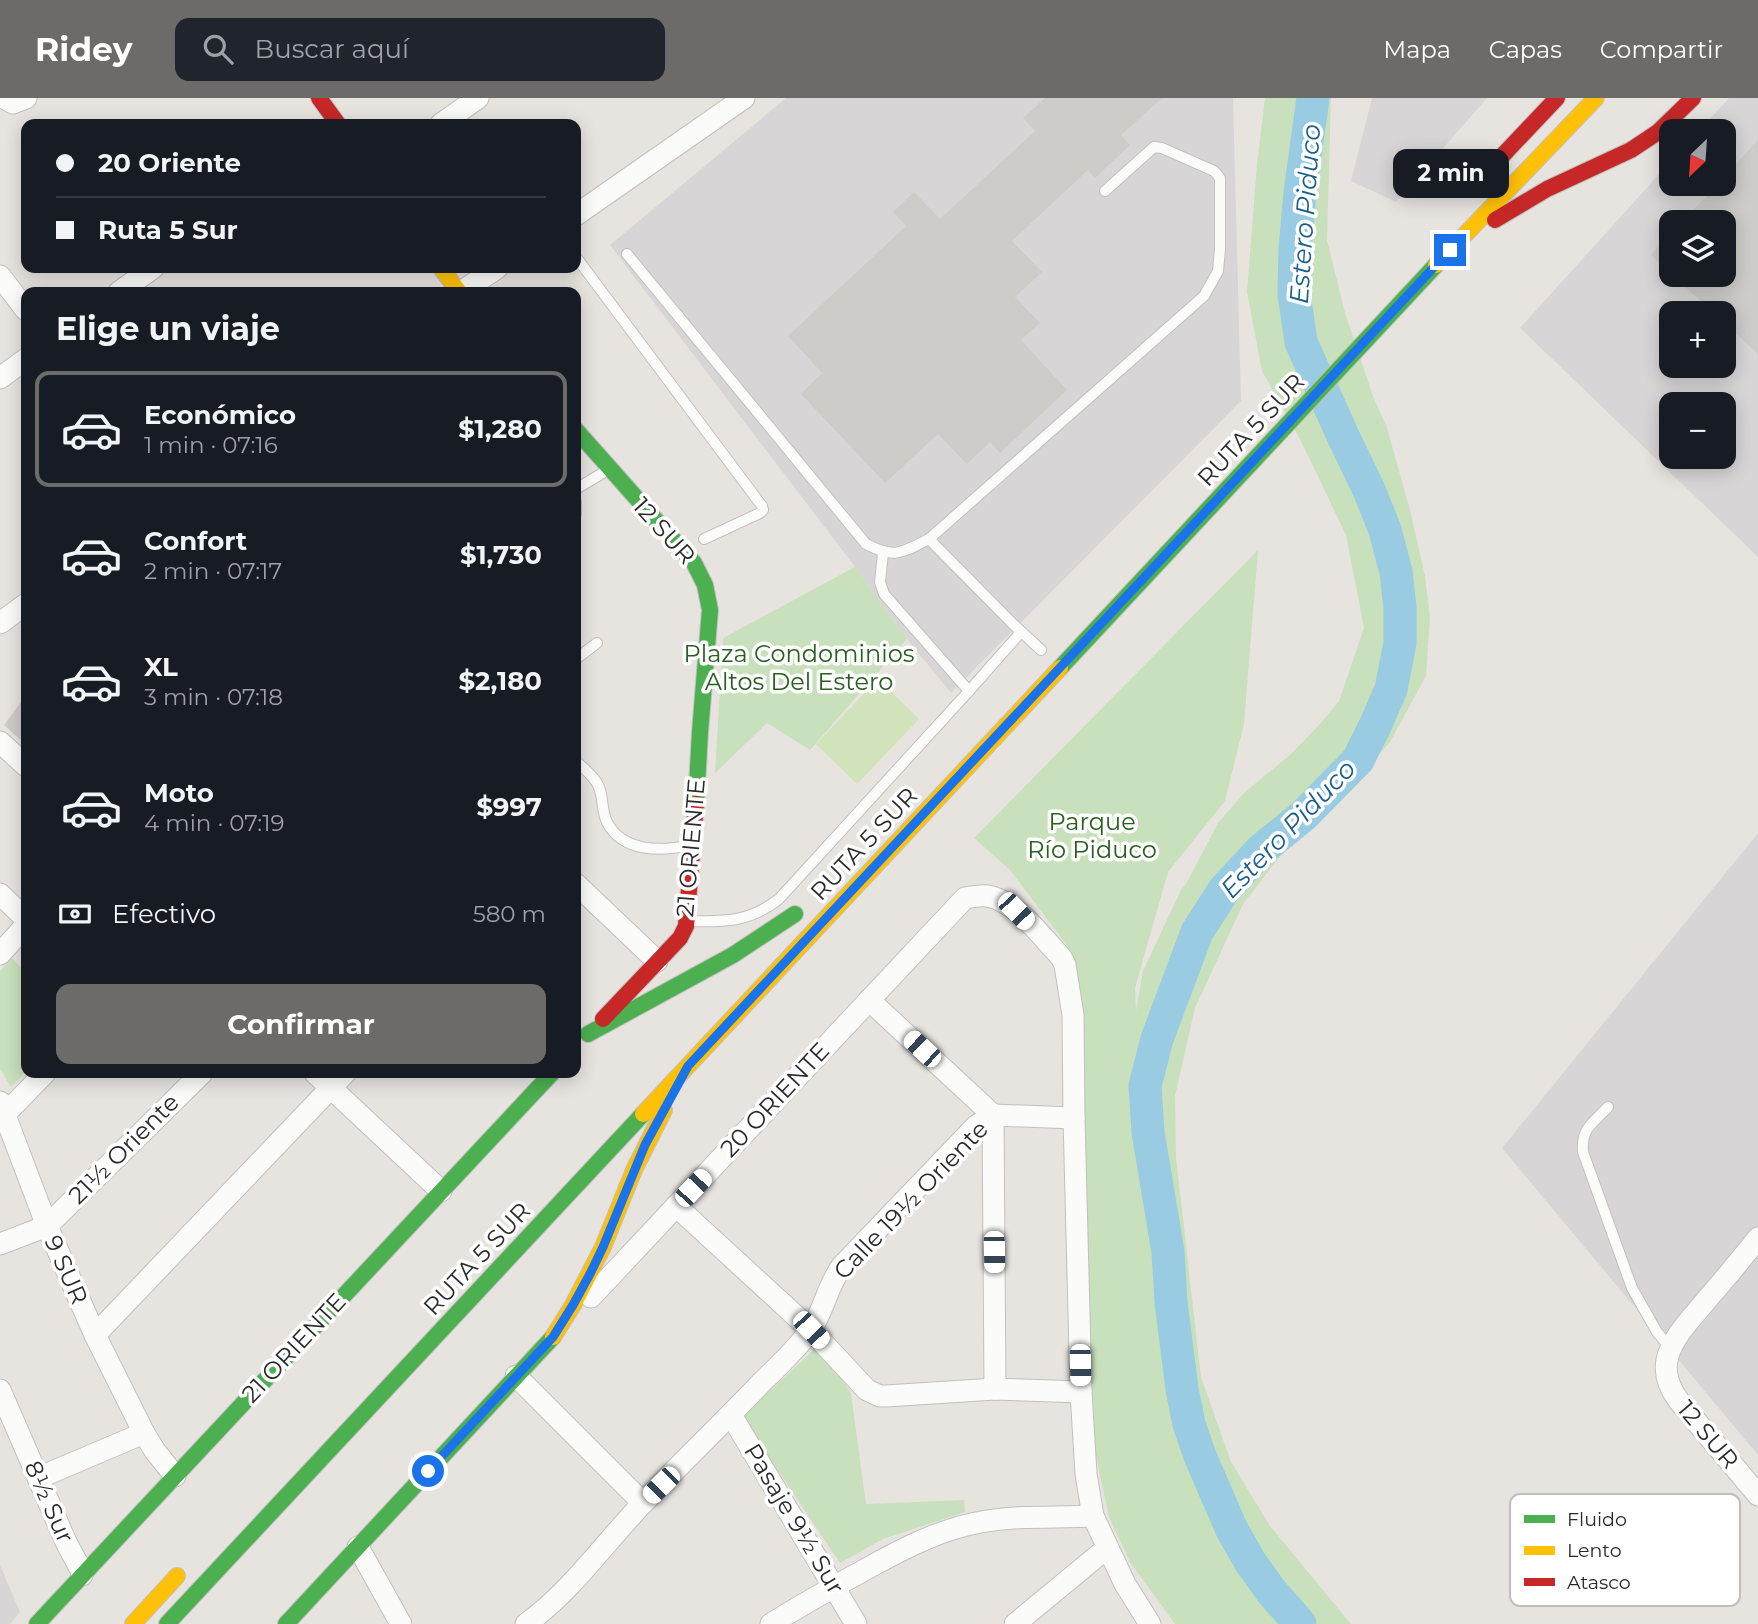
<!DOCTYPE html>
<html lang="es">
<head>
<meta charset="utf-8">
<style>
	:root { --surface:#171b24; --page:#20242c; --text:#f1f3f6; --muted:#9ea1a6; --line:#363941; --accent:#6c6b6a }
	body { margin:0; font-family:Montserrat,sans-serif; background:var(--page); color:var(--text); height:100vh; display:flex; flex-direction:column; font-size:26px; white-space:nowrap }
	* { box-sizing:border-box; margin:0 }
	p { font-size:23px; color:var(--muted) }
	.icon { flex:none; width:38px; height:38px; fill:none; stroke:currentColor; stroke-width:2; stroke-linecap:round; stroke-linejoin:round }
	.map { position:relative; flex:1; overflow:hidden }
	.side { position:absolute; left:21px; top:189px; width:560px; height:791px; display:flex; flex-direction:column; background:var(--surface); border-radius:14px; box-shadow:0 4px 18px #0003 }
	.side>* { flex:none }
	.guide { position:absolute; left:21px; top:21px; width:560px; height:154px; border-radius:14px; box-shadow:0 4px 18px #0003; display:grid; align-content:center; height:154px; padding:0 35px; background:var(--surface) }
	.needle { width:46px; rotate:205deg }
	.fabs { position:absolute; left:1659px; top:21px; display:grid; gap:14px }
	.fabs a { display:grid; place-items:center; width:77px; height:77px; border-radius:14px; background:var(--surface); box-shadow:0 4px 18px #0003; font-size:35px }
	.end { position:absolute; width:32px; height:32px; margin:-16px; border:9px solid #1a73e8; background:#fff; box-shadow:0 0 0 4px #fff }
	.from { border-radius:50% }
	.bubble { position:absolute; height:49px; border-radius:14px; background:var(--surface); box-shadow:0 4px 18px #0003; font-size:23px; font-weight:700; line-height:49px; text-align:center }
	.car { position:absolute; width:21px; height:42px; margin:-21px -10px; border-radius:9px; box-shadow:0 0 5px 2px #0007; background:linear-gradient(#fff 24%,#345 0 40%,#fff 0 76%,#345 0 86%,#fff 0) }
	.guide b { display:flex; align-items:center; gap:24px; height:66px; font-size:26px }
	.guide b+b { border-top:2px solid var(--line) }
	.guide i { width:18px; height:18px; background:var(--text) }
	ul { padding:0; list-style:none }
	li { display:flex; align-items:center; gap:21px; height:116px; margin:0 14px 10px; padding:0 21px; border:4px solid transparent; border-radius:14px }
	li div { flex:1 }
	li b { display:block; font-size:26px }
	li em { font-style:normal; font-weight:700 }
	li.on { border-color:var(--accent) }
	li>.icon { width:63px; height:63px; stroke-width:1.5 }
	h2 { padding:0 35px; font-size:32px; line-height:84px }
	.pay { display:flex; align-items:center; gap:18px; height:77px; padding:0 35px; font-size:26px }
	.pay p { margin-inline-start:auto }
	.button { display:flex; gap:14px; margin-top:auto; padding:14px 35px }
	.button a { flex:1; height:80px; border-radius:14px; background:var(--accent); color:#fff; font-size:28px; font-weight:700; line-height:80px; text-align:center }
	header { display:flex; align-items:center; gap:42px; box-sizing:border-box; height:98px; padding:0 35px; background:var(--accent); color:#fff }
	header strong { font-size:33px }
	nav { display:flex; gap:38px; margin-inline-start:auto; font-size:24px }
	.search { width:490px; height:63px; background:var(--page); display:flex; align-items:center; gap:18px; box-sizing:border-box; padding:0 24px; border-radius:14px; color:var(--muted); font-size:26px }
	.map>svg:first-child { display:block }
	.industrial { fill:#d8d5d7; fill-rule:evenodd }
	.green { fill:#c8e0bb }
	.pitch { fill:#d1e3ba }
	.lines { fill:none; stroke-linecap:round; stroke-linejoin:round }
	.river { stroke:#99cbe3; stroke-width:33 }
	.building { fill:#ceccc9 }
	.lane-casing { stroke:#c1c0c0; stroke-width:12 }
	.street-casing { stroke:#c1c0c0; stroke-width:23 }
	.fast-casing { stroke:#c1c0c0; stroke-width:18 }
	.slow-casing { stroke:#c1c0c0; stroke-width:18 }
	.jam-casing { stroke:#c1c0c0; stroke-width:18 }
	.lane { stroke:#fbfbfa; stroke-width:10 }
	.street { stroke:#fbfbfa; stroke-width:21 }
	.fast { stroke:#4caf50; stroke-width:16 }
	.slow { stroke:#ffc107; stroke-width:16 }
	.jam { stroke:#c62828; stroke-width:16 }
	.route { stroke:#1a73e8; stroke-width:9 }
	.labels { text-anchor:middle; stroke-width:7; stroke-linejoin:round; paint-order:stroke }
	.street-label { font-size:24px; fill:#2a2a2a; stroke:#fff }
	.park-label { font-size:24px; fill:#296020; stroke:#fff }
	.water-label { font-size:26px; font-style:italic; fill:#195e8e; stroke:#fff }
	.key { fill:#fff; stroke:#bfbfbf; stroke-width:2 }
	.key-label { font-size:19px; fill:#2a2a2a }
</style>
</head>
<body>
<header>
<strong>Ridey</strong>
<div class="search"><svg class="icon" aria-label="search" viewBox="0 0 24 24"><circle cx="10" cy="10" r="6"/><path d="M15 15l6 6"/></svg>Buscar aquí</div>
<nav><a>Mapa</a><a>Capas</a><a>Compartir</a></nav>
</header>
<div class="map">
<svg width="1758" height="1526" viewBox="0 0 1758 1526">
	<rect width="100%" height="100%" fill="#e7e4e0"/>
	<g class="industrial">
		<path d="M786,0H1233L1241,303L951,595L907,541L855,469L610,147Z"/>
		<path d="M1372,0H1487L1396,104L1351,83Z"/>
		<path d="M1729,0H1758V459L1520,230L1671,63V86H1724V33H1699ZM1671,124H1724V177H1671ZM1671,215H1724V268H1671ZM1671,306H1724V359H1671Z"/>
		<path d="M1758,735V1357L1502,1050Z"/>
		<path d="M0,1467L20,1514L10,1526H0Z"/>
	</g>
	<g class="green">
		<path d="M1265,0H1331L1327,142L1345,215L1373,298L1387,330L1410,412L1425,478L1430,520L1426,578L1390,644L1361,677L1296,738L1243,806L1195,910L1175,998L1176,1059L1201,1279L1231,1364L1270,1428L1351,1526H1175L1130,1464L1109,1419L1084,1302L1075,863L1066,846L1010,772L974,740L1258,452L1244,626L1225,703L1168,774L1135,890L1136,913L1143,873L1181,792L1186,786L1218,725L1245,694L1290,657L1320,626L1339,603L1364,530L1346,437L1301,343L1262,273L1247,194L1257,66Z"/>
		<path d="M855,469L907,541L810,652L767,625L715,675L723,540Z"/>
		<path d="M12,860L26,875V973L11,989L0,971V873Z"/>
		<path d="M815,1251L834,1264L851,1296L866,1406L964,1402L965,1414L883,1441L840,1465L742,1319Z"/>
	</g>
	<path class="pitch" d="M878,581L919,621L857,686L816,646Z"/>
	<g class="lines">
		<path class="river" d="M1300,1526L1271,1493L1251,1465L1232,1432L1200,1358L1189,1326L1182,1291L1171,1204L1168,1154L1148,1034L1145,988L1157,941L1197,834L1224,792L1261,752L1303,718L1358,662L1375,628L1391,591L1400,545V510L1396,474L1385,432L1369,392L1343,338L1301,244L1294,196L1295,151L1300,95L1313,0"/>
	</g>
	<g class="building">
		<path d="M1045,0H1162L1121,37L1130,47L1095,80L1088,72L1012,143L1042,174L1015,199L1040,225L1021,242L1067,292L1000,355L990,344L967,366L938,336L885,385L801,296L822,275L788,238L906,128L893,114L914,94L940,121L1035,33L1023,20Z"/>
		<path d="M1758,42V256L1724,224V215H1714L1672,177H1724V124H1682L1718,86H1724V79Z"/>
		<path d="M1671,135V176L1651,157Z"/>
		<path d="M26,597V647L4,627Z"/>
	</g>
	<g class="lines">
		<defs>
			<g id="lane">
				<path d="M627,156L866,446C895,461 901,455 929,441L1204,198L1218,173L1220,151V80L1214,73L1162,50L1154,49L1105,93"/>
				<path d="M576,159L762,408L763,412L760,415L704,441"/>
				<path d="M576,391L606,373"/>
				<path d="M576,404V416"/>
				<path d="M929,441L1013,526L1041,552"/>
				<path d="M883,455L880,484L884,496L969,593"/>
				<path d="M576,561L597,545"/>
				<path d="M576,663C583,670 594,678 598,687C604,698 601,713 607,724C622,754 661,754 690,747"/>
				<path d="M689,823C725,824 750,824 779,801L969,593L1021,534"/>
				<path d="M1608,1009C1593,1025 1581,1030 1583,1054L1632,1190L1657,1234L1671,1251"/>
			</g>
			<g id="street">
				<path d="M4,0L13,5L26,0"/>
				<path d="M441,26L478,0"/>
				<path d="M576,117L744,0"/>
				<path d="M0,178L26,212"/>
				<path d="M119,194L153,170"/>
				<path d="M461,194L497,170"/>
				<path d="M0,280L26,261"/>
				<path d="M0,525L26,506"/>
				<path d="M0,644L26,668"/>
				<path d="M576,786L657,863"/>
				<path d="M0,796L26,821"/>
				<path d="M0,856L26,827"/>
				<path d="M869,902L993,1017L995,1291"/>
				<path d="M315,975L441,1093"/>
				<path d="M0,1004L47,1128L95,1237L144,1335L155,1353L175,1378"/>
				<path d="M5,1016L45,975"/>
				<path d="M676,1108L811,1232L867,1292L880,1298H886L995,1291L1081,1294"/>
				<path d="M1758,1140C1742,1160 1726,1180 1709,1199C1694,1218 1672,1238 1667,1262C1664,1277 1670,1291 1679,1303L1758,1397"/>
				<path d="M0,1146L47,1128L202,975"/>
				<path d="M591,1199L965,800C972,799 980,797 987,798C1015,802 1042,839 1061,859L1065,867L1073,917L1074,1020L1081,1294L1086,1376L1093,1418L1125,1486L1150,1526"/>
				<path d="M95,1237L345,975"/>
				<path d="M516,1278L643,1405"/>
				<path d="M0,1292L66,1444L81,1472L82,1477"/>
				<path d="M731,1317L856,1526"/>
				<path d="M38,1380L144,1335"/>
				<path d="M358,1449L401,1526"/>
				<path d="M526,1526C572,1493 605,1444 645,1403C683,1363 723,1325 761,1285C777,1269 795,1253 809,1234C824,1214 827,1188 842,1168L976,1028L993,1017L1074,1020"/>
				<path d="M771,1526C803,1506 835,1488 868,1470C904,1450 941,1431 981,1424C1019,1417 1055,1420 1093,1418"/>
				<path d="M1015,1526L1107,1450"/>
			</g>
			<g id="fast">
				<path d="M576,332L694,465L705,487L710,512L700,634L696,706"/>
				<path d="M1060,570L1436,167"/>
				<path d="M588,936L733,857L795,816"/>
				<path d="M37,1526L552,975"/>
				<path d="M167,1526L643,1016"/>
				<path d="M286,1526L553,1239"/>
			</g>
			<g id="slow">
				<path d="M1436,167L1596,0"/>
				<path d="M441,170L459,194"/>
				<path d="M643,1016L1060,570"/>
				<path d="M553,1239L573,1207L603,1149L634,1072L664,1012"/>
				<path d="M133,1526L177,1478"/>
			</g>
			<g id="jam">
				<path d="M319,0L338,26"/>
				<path d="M1503,57L1557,0"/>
				<path d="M1495,122L1547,91L1631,52L1658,34L1693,0"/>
				<path d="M603,921L680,840L686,828L696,706"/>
			</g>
		</defs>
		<use href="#lane" class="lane-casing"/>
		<use href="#street" class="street-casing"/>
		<use href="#fast" class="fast-casing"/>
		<use href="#slow" class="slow-casing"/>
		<use href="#jam" class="jam-casing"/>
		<use href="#lane" class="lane"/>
		<use href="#street" class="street"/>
		<use href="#fast" class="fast"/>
		<use href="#slow" class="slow"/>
		<use href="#jam" class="jam"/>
	</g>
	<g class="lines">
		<path class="route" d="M428,1373L553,1239L573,1207L591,1174L603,1149L645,1047L688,968L1450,152"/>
	</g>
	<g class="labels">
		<g class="street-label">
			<text transform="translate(1251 332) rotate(-47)" y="8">RUTA 5 SUR</text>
			<text transform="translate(664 433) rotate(48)" y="8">12 SUR</text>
			<text transform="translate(864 746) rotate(-47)" y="8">RUTA 5 SUR</text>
			<text transform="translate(691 750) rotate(-85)" y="8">21 ORIENTE</text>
			<text transform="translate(775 1002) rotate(-47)" y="8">20 ORIENTE</text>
			<text transform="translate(124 1051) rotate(-45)" y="8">21½ Oriente</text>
			<text transform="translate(911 1102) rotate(-46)" y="8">Calle 19½ Oriente</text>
			<text transform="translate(477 1161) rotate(-47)" y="8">RUTA 5 SUR</text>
			<text transform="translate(66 1172) rotate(66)" y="8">9 SUR</text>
			<text transform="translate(294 1250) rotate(-47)" y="8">21 ORIENTE</text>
			<text transform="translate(1708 1337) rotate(50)" y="8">12 SUR</text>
			<text transform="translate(49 1404) rotate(66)" y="8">8½ Sur</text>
			<text transform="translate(794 1421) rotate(59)" y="8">Pasaje 9½ Sur</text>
		</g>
		<g class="park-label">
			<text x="799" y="564">Plaza Condominios<tspan x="799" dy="28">Altos Del Estero</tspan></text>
			<text x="1092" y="732">Parque<tspan x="1092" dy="28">Río Piduco</tspan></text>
		</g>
		<g class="water-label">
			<text transform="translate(1305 116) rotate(-86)" y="9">Estero Piduco</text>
			<text transform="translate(1288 731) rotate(-46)" y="9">Estero Piduco</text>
		</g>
	</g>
	<rect x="1510" y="1396" width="230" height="112" rx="10" class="key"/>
	<rect x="1524" y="1417" width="31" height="8" fill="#4caf50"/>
	<rect x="1524" y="1448" width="31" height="9" fill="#ffc107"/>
	<rect x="1524" y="1480" width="31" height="8" fill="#c62828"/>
	<g class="key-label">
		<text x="1567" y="1428">Fluido</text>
		<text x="1567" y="1459">Lento</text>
		<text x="1567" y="1491">Atasco</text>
	</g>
</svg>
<div class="fabs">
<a><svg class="needle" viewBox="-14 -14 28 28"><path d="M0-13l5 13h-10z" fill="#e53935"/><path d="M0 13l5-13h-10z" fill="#9ea1a6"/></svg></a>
<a><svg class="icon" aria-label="layers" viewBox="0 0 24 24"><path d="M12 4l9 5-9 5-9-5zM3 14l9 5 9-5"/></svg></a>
<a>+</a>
<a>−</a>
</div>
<i class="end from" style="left:428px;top:1373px"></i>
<i class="end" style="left:1450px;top:152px"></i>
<div class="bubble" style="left:1393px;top:51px;width:116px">2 min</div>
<i class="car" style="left:1016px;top:813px;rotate:136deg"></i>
<i class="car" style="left:922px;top:951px;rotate:313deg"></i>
<i class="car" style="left:693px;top:1090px;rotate:43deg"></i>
<i class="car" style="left:994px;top:1154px;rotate:179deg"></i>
<i class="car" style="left:811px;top:1232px;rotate:137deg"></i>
<i class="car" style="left:1080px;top:1267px;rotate:179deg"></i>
<i class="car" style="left:661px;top:1387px;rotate:225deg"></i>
<div class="guide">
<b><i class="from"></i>20 Oriente</b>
<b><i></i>Ruta 5 Sur</b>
</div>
<section class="side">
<h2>Elige un viaje</h2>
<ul>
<li class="on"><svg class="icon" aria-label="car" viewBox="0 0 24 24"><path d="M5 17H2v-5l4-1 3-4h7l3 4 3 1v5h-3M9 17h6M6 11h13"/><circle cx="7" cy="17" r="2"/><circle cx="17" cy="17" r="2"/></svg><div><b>Económico</b><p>1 min · 07:16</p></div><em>$1,280</em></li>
<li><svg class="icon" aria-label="car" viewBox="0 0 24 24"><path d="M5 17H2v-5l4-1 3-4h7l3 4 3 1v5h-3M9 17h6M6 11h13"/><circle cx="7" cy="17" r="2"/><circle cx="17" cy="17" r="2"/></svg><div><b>Confort</b><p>2 min · 07:17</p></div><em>$1,730</em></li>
<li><svg class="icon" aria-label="car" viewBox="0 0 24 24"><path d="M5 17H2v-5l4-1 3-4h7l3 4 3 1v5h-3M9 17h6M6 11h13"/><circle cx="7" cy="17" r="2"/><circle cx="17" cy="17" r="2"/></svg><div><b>XL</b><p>3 min · 07:18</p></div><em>$2,180</em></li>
<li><svg class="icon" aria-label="car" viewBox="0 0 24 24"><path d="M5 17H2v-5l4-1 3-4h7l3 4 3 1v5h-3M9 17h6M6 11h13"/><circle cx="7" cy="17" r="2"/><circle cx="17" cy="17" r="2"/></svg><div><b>Moto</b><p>4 min · 07:19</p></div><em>$997</em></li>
</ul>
<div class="pay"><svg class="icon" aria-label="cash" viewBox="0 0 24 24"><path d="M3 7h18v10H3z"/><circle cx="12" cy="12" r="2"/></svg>Efectivo<p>580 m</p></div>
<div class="button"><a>Confirmar</a></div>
</section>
</div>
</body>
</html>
